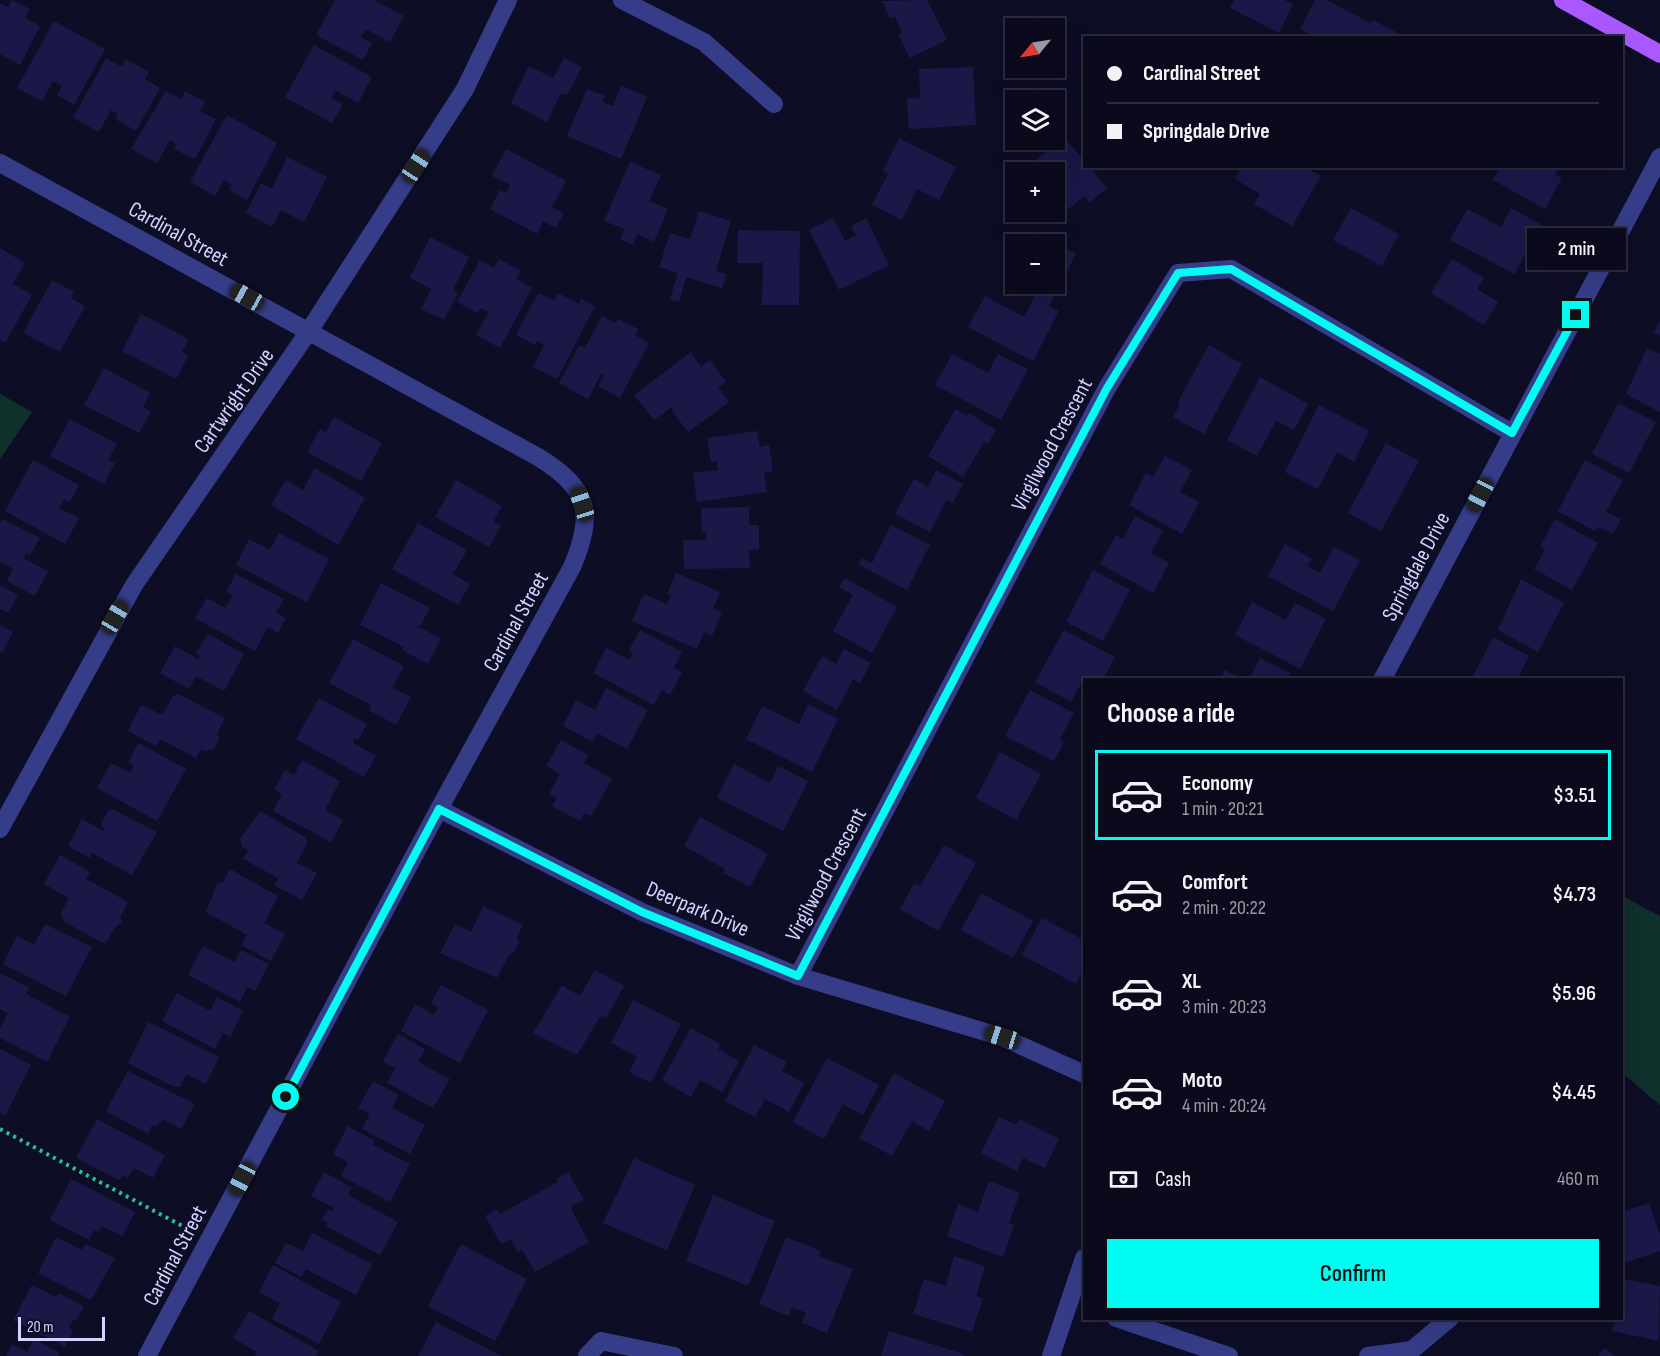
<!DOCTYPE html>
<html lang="en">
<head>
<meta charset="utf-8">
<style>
	:root { --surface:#0a0a1c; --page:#181829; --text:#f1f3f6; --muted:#999aa3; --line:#2a2b3b; --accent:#00fdf2 }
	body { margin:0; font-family:"Sofia Sans Condensed",sans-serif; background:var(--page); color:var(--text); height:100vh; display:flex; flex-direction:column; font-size:22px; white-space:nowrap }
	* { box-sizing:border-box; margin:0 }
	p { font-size:20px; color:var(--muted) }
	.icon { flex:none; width:33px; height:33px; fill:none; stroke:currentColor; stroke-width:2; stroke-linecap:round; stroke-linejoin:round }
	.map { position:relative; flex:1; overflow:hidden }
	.drawer { position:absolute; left:1083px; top:678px; width:540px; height:642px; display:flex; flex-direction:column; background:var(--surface); border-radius:0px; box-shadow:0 6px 24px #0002,0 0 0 2px var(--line) }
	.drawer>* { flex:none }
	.hud { position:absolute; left:1083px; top:36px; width:540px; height:132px; border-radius:0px; box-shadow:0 6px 24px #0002,0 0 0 2px var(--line); display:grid; align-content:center; height:132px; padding:0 24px; background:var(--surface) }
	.needle { width:39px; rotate:240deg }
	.fabs { position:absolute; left:1005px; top:18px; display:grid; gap:12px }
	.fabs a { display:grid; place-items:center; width:60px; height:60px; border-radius:0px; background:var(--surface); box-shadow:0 6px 24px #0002,0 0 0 2px var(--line); font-size:30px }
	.scale { position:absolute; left:18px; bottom:15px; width:87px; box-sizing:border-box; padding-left:6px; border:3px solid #d2d3ff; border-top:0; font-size:16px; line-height:21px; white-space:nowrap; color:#d2d3ff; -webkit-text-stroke:4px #0e0d26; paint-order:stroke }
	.end { position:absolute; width:27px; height:27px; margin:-14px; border:8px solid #00fdf2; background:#111; box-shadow:0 0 0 3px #111 }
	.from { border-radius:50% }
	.bubble { position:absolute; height:42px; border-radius:0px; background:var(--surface); box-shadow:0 6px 24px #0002,0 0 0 2px var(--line); font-size:20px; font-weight:600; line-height:42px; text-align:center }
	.car { position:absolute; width:18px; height:36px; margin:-18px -9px; border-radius:8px; box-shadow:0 0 4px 2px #0007; background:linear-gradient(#222 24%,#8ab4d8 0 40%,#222 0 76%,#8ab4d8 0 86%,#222 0) }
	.hud b { display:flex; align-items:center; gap:21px; height:57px; font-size:22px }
	.hud b+b { border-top:2px solid var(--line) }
	.hud i { width:15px; height:15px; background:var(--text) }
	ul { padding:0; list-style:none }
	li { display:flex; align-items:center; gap:18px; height:90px; margin:0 12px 9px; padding:0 12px; border:3px solid transparent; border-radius:0px }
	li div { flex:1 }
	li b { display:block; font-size:22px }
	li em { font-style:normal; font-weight:600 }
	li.on { border-color:var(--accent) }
	li>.icon { width:54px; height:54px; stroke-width:1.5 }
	h2 { padding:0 24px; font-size:27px; line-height:72px }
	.pay { display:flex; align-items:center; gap:15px; height:66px; padding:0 24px; font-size:22px }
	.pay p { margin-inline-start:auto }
	.cta { display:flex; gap:12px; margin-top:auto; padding:12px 24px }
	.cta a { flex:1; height:69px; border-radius:0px; background:var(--accent); color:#111; font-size:24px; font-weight:600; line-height:69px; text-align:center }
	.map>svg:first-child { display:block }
	.green { fill:#10302b }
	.building { fill:#1b1848 }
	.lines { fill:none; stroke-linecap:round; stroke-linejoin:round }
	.path { stroke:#26bfa0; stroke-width:4; stroke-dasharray:3 4.5; stroke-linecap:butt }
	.minor { stroke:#353d88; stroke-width:18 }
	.major { stroke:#a959ff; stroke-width:18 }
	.route { stroke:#00fdf2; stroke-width:8 }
	.labels { text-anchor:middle; stroke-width:4.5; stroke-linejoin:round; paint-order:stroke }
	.street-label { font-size:22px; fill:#d2d3ff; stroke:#0e0d26 }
</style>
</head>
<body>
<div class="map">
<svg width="1660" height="1356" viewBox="0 0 1660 1356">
	<rect width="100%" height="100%" fill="#0e0d26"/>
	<g class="green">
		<path d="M0,394L32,412L0,459Z"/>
		<path d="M1622,896L1660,916V1105L1622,1073Z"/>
	</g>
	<g class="building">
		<path d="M12,0L30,9L25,18L40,26L20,65L0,54V3L8,7Z"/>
		<path d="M335,0H374L404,16L390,42L366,29L361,37L372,43L363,60L316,35Z"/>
		<path d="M927,0L947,40L910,58L898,34L902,32L895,17L890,19L882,1Z"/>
		<path d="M1234,0H1284L1293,4L1279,33L1230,8Z"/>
		<path d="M1315,0H1326L1371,23L1373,20L1407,38H1317L1300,29Z"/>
		<path d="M54,21L105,49L74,105L57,95L62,86L53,81L42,101L17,88Z"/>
		<path d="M314,45L372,77L358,103L335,90L331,98L343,104L332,123L285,97Z"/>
		<path d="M106,58L122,67L126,59L149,72L145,79L160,88L136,131L115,119L118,114L111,110L99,132L73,118Z"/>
		<path d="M564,58L582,67L567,95L561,93L547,122L511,103L529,66L553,78Z"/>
		<path d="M973,67L976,125L909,129L907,99L920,98L919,69Z"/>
		<path d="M621,86L647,97L621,159L567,136L587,89L605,96L602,102L613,106Z"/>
		<path d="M166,91L181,99L185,91L205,102L200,111L216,119L195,159L174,149L176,144L170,140L157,163L131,149Z"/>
		<path d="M227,115L277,143L247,200L229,190L232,185L224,180L215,196L190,182Z"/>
		<path d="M1064,137L1084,161V166H1089L1107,188L1090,202L1084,196L1060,216L1054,210V172H1044L1034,161Z"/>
		<path d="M899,138L956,167L939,200L917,189L902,220L872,205L888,174L883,171Z"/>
		<path d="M506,149L566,181L552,207L564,213L556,228L543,221L537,234L490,209L500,190L506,193L510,185L492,176Z"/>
		<path d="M287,157L327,177L304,222L281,210L272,227L246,213L261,183L272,189Z"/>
		<path d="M630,162L661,175L649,201L668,209L654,242L638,234L633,245L620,239L624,229L604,221Z"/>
		<path d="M1242,166H1304L1321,176L1292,226L1254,204L1260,194L1235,179Z"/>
		<path d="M1500,166H1559L1555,174L1562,178L1545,209L1493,180Z"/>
		<path d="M1351,208L1399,234L1382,266L1333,240Z"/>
		<path d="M1511,208L1541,224L1515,274L1450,240L1467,209L1501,227Z"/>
		<path d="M699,211L731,221L716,271L727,274L722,288L686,277L679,302L670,299L678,273L659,267L670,233L690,239Z"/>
		<path d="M833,218L845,241L856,235L851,226L866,218L889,265L839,290L809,230Z"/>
		<path d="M738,230L800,231L799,305H762L763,263H737Z"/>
		<path d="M1040,235L1076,254L1049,306L1059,311L1033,361L968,327L985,296L1024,317L1041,284H1054V244H1035Z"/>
		<path d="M430,237L469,257L453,290L458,293L444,320L421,309L431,289L410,278Z"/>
		<path d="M0,248L25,263L13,284L32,295L5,343L0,340Z"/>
		<path d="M499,259L521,271L516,279L532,288L500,348L476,335L489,312L480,308L477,313L457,302L480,260L494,268Z"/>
		<path d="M1452,259L1484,278L1477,289L1498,302L1484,325L1431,293Z"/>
		<path d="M52,280L74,292L71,298L85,306L60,352L23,333Z"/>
		<path d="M538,293L554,301L558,293L579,304L581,299L595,306L557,379L533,367L544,345L537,341L535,345L516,335Z"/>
		<path d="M141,314L189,339L182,352L188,356L176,379L122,351Z"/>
		<path d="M602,316L615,323L618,319L638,329L635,335L649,343L620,398L598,386L604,376L601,374L588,399L559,383L579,346L585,348Z"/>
		<path d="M1660,321V336L1654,333Z"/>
		<path d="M1209,345L1242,364L1204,434L1173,417L1180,404L1178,402Z"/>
		<path d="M1647,348L1660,354V412L1626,394Z"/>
		<path d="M691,352L701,367L710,360L726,382L718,387L729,402L688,432L672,411L673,406L654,420L634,395Z"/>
		<path d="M952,354L988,373L998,354L1028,369L1001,420L935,385Z"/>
		<path d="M104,368L150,393L143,407L151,411L139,433L84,405Z"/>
		<path d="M1260,377L1308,404L1294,430L1276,421L1257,456L1227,440Z"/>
		<path d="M1618,403L1656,422L1629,473L1592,454Z"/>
		<path d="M1319,405L1369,431L1354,462L1337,452L1318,489L1285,472Z"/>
		<path d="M956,409L967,416L969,413L996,430L988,444L984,442L963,477L928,456Z"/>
		<path d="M334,417L382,443L361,481L307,452L320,429L326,432Z"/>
		<path d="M70,419L117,444L108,460L115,463L104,484L50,456Z"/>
		<path d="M757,431L760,447L769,445L773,471L764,473L767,492L697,502L693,473L718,470L717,461L711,462L707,438Z"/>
		<path d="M1386,443L1419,461L1381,531L1348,513Z"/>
		<path d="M1165,456L1192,470L1180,492L1199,502L1182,534L1129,505L1146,473L1153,477Z"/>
		<path d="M33,460L79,485L70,502L64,499L59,508L79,518L65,544L5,511Z"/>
		<path d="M1585,460L1623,480L1606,512L1621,519L1613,534L1598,527L1595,531L1558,511Z"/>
		<path d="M315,468L365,498L338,545L271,505L286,480L303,490Z"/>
		<path d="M936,470L963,484L953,503L946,500L930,532L895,514L914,479L928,487Z"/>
		<path d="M456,480L502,506L493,522L501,526L489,547L435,517Z"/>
		<path d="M749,507V525H759V549L749,550L750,568L684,569L683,540H706V532H702L701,508Z"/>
		<path d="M1135,516L1163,531L1151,553L1169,563L1153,593L1100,564L1116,535L1123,539Z"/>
		<path d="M3,519L40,538L30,555L26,553L23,558L48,571L35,596L7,581L13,569L0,562V523Z"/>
		<path d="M1555,519L1598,543L1572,590L1534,569L1545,550L1540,547Z"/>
		<path d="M418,523L467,550L453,574L470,584L458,605L392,569Z"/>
		<path d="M891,525L930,545L907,590L859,565L862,558L872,563Z"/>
		<path d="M279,533L329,559L307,602L236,565L249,539L270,550Z"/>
		<path d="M1285,544L1312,559L1307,566L1320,573L1334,547L1360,560L1333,611L1268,576Z"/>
		<path d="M1093,570L1130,590L1103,641L1066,622Z"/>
		<path d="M676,573L720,592L713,609L722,612L712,636L704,632L697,649L632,621L644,594L667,604L671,596L667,594Z"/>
		<path d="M236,574L284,599L276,612L286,618L278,633L268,627L255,651L195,618L207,598L225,608L233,595L226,592Z"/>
		<path d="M845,578L897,607L872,653L833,631L853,595L839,587Z"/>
		<path d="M1521,579L1564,603L1538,652L1498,630Z"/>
		<path d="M381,583L430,608L420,626H416L441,638L428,664L402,650L404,647L360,625Z"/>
		<path d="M0,585L18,595L8,613L0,609Z"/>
		<path d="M1252,602L1286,620L1295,603L1326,619L1300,669L1235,635Z"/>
		<path d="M0,625L13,632L2,653L0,652Z"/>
		<path d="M640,630L682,652L674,668L682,672L670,695L662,690L654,705L593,673L606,648L629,660L633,653L629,650Z"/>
		<path d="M1064,630L1115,657L1103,680H1083L1071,702L1035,682Z"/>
		<path d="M208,634L244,654L224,691L196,676L189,689L160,673L175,646L198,659L200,655L196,653Z"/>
		<path d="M1493,637L1529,656L1517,680H1471Z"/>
		<path d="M353,639L404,666L392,688L411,697L396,725L369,710L371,705L329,683Z"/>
		<path d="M844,649L871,663L860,683L853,679L837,710L803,691L822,656L836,664Z"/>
		<path d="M1260,658L1290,673L1286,680H1249Z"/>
		<path d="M1225,670L1243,680H1220Z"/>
		<path d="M606,688L648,710L627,749L597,733L593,742L563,726L576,700L595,710Z"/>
		<path d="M1030,690L1074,713L1060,739L1064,742L1054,761L1005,736Z"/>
		<path d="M178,694L225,718L217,733L219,739L214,749L205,751L201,749L196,758L160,739L156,746L128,731L141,705L162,715L173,696Z"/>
		<path d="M319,698L367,724L358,740L355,738L353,743L376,756L364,777L296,739Z"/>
		<path d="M808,704L838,719L812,772L746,739L762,706L799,724Z"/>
		<path d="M561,740L588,755L584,763L612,779L591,816L584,813L580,821L552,806L557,798L549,794L560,774L546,766Z"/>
		<path d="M139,743L186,769L157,821L97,788L111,763L130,773L134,766L128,762Z"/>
		<path d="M1000,752L1041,774L1016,820L976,798Z"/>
		<path d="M302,760L340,781L325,810L343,820L331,842L273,811L282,794L274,790L285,770L294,775Z"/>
		<path d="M734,764L770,783L778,766L808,781L783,831L717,798Z"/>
		<path d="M112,809L157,832L132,875L92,853L90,858L68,846L82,819L105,832L101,823L108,811Z"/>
		<path d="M260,811L305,837L307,843L297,863L317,873L302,900L274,885L278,878L243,859L248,850L242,847L240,839Z"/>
		<path d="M700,817L768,854L750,887L723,873L725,869L684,846Z"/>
		<path d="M944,845L976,863L938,931L900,909L914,883L920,886Z"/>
		<path d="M60,855L90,872L86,879L128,902L120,917L122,922L114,929L105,944L64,922L61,913L69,898L44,884Z"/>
		<path d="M230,869L278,896L264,923L285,934L271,961L241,945L247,935L206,912L217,884L223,882Z"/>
		<path d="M981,893L1033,921L1013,958L961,930Z"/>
		<path d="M483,906L523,925L517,937L519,943L514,952L509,955L497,978L440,953L455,924L471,932Z"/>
		<path d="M1042,918L1084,940V968L1076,984L1022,955Z"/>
		<path d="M45,924L92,947L66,996L3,964L17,936L34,945Z"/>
		<path d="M203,946L235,962L241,950L269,964L255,991L247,987L240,1002L188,975Z"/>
		<path d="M595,970L624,986L606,1018L601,1015L577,1055L533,1033L561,987L563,986L580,996Z"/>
		<path d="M0,973L30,988L26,994L70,1017L47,1062L0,1038V1029L8,1013L0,1009Z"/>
		<path d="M441,985L488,1010L460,1063L401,1031L415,1004L434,1015L438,1007L431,1003Z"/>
		<path d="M177,993L210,1011L217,997L243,1011L230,1037L223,1033L215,1049L162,1021Z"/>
		<path d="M633,1000L681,1024L651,1083L629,1072L637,1057L611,1043Z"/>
		<path d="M148,1022L219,1057L206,1084L186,1074L180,1087L172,1086L128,1063Z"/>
		<path d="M691,1028L720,1044L718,1049L739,1061L722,1092L700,1080L691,1097L662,1080Z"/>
		<path d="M398,1034L425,1049L418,1062L450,1079L433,1108L387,1083L395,1068L383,1061Z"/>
		<path d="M754,1045L787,1062L782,1071L804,1083L789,1112L765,1099L755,1117L725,1101Z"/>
		<path d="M0,1049L31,1065L5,1116L0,1113Z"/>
		<path d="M827,1058L879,1085L863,1115L843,1104L824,1139L793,1122Z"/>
		<path d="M128,1071L195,1104L181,1129L162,1119L157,1127L152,1125L148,1134L106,1111Z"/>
		<path d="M894,1073L945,1101L929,1131L912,1121L892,1156L859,1138Z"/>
		<path d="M373,1081L399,1095L392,1108L425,1125L410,1154L362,1129L370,1114L358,1108Z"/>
		<path d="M999,1117L1016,1125L1019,1119L1059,1139L1045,1168L1023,1158L1017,1171L981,1153Z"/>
		<path d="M97,1119L165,1155L153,1178L134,1168L128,1178L122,1175L119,1180L76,1158Z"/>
		<path d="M348,1126L375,1141L373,1145L410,1164L390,1202L341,1176L348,1162L333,1154Z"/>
		<path d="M634,1158L695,1185L667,1250L603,1223Z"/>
		<path d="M324,1172L352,1188L348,1195L398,1222L380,1255L326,1226L328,1223L322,1220L328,1209L332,1212L334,1208L311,1196Z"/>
		<path d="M568,1172L584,1200L572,1206V1211L589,1242L535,1272L522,1249L518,1252L511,1239L501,1244L485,1216L497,1209L500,1214L558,1182L556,1179Z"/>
		<path d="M71,1179L135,1212L122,1236L102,1226L98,1232L94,1230L89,1240L50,1220Z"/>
		<path d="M989,1181L1020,1193L1009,1223L1014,1225L1003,1257L947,1236L958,1204L978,1212Z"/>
		<path d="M713,1195L775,1221L748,1286L686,1261Z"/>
		<path d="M1649,1203L1660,1235V1251L1624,1263L1622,1212Z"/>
		<path d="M312,1233L372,1264L356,1295L306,1269L301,1277L275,1263L286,1243L303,1251Z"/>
		<path d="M56,1237L82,1250L85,1244L115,1258L91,1300L38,1273Z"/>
		<path d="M786,1237L821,1251L819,1256L853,1269L827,1333L802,1323L806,1313L792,1307L789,1316L759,1304Z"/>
		<path d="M461,1244L527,1279L495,1341L428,1306Z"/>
		<path d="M954,1256L985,1266L976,1296L983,1298L972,1332L913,1314L924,1279L946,1286Z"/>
		<path d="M273,1265L341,1302L319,1344L272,1319L280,1303L259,1292Z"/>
		<path d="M1623,1279L1660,1286L1659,1341L1612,1331L1615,1318H1622Z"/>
		<path d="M32,1285L56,1297L58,1293L84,1306L76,1321L73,1320L69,1327L73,1330L65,1347L13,1320Z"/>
		<path d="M249,1311L319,1351L316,1356H255L257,1352L233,1338Z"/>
		<path d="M436,1322L501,1356H418Z"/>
		<path d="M889,1331L964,1354L963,1356H881Z"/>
		<path d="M34,1339L60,1353L58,1356H6L12,1344L27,1352Z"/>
		<path d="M1604,1348L1614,1356H1598Z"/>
	</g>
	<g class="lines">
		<path class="path" d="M0,1129L190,1230"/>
		<g class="minor">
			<path d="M622,0L704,42L774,104"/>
			<path d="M0,163L538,457C589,488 595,513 572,567L439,809L147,1356"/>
			<path d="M1382,680L1660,157"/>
			<path d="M439,809L642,912L798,976L1002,1037L1084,1074"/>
			<path d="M0,829L134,585L309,331L465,89L508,0"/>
			<path d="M798,976L1107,388L1178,273L1231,269L1512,433"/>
			<path d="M1116,1318L1229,1356"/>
			<path d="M587,1356L601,1341L674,1356"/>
			<path d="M1051,1356L1084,1258"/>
			<path d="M1368,1356L1412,1350L1450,1318"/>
		</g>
		<path class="major" d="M1563,0L1660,54"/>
	</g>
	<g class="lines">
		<path class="route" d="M286,1097L439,809L642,912L798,976L1107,388L1178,273L1231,269L1512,433L1576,315"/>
	</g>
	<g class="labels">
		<g class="street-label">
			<text transform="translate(179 233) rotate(29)" y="8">Cardinal Street</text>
			<text transform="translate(233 400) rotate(-55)" y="8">Cartwright Drive</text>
			<text transform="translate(1051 444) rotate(-62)" y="8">Virgilwood Crescent</text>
			<text transform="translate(1415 566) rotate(-62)" y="8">Springdale Drive</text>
			<text transform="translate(515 621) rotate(-61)" y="8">Cardinal Street</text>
			<text transform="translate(825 874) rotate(-62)" y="8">Virgilwood Crescent</text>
			<text transform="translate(698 908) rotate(23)" y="8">Deerpark Drive</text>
			<text transform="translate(174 1255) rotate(-62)" y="8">Cardinal Street</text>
		</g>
	</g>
</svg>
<div class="fabs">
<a><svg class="needle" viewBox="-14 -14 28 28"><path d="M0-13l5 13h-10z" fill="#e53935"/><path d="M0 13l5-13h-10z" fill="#999aa3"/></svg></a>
<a><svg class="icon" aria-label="layers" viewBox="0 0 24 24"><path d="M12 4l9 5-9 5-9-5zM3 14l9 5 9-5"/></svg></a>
<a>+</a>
<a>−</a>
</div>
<div class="scale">20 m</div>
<i class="end from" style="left:286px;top:1097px"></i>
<i class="end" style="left:1576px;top:315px"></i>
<div class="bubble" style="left:1527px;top:228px;width:99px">2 min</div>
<i class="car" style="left:416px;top:166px;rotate:33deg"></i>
<i class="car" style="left:247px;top:297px;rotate:299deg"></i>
<i class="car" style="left:1480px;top:495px;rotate:208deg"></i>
<i class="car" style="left:582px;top:504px;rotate:342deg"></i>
<i class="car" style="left:115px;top:617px;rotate:30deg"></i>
<i class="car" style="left:1002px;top:1037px;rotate:287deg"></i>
<i class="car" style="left:242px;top:1179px;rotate:208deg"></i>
<div class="hud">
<b><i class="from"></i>Cardinal Street</b>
<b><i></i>Springdale Drive</b>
</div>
<section class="drawer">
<h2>Choose a ride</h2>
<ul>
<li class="on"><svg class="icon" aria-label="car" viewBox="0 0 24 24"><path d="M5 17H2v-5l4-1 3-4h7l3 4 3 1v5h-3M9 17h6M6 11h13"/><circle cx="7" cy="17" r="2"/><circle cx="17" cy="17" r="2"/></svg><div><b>Economy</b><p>1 min · 20:21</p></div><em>$3.51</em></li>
<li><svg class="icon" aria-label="car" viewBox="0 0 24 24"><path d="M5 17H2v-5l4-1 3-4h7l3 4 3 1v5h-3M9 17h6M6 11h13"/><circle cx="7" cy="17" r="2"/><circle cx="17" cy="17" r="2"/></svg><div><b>Comfort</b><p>2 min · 20:22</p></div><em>$4.73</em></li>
<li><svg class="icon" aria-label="car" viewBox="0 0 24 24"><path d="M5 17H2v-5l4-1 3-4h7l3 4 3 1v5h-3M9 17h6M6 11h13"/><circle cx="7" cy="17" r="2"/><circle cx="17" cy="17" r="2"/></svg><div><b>XL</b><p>3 min · 20:23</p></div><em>$5.96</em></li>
<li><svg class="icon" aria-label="car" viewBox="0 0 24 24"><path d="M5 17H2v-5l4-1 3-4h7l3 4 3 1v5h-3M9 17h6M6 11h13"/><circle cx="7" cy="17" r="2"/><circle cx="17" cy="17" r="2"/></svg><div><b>Moto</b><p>4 min · 20:24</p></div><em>$4.45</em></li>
</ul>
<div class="pay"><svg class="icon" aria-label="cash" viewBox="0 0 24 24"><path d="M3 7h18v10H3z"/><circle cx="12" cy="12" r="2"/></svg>Cash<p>460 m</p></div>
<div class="cta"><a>Confirm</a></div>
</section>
</div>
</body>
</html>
